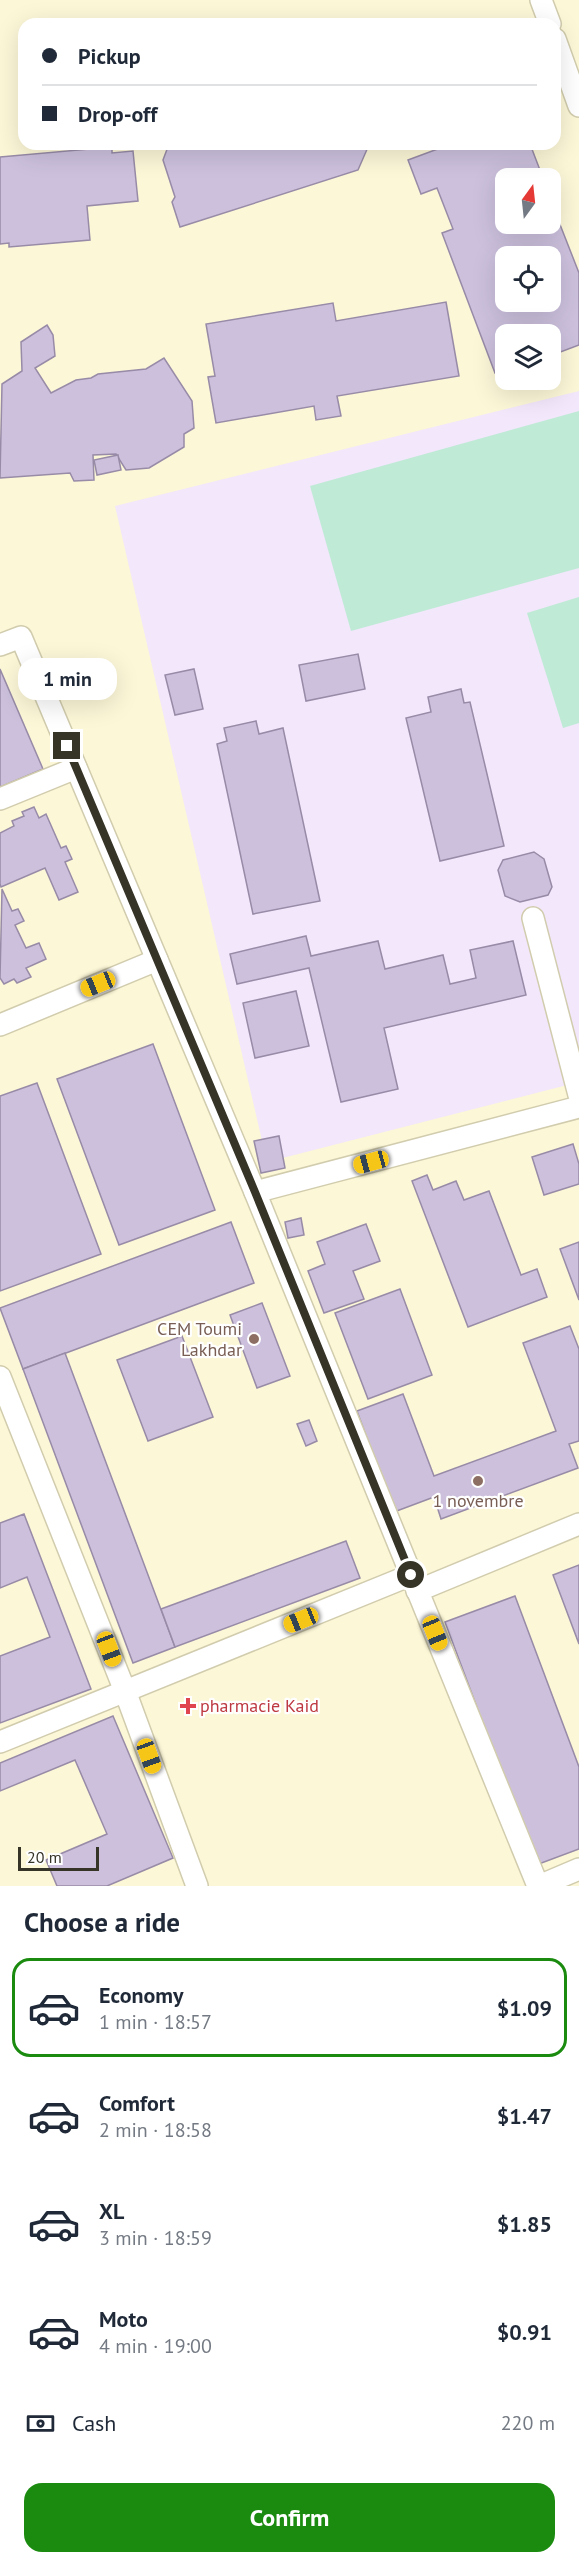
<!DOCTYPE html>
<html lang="en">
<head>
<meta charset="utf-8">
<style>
	:root { --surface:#fff; --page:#f2f2f3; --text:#1f2937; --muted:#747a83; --line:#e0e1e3; --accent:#1a8b0f }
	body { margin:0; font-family:"PT Sans",sans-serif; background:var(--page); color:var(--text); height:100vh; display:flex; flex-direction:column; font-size:22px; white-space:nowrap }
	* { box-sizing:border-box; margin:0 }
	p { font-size:20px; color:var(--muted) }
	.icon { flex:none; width:33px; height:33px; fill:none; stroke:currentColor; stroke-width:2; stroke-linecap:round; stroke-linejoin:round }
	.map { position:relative; height:1886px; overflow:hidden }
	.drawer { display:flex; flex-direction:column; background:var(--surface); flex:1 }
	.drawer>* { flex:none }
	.top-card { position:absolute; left:18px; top:18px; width:543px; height:132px; border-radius:18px; box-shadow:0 6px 24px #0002; display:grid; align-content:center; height:132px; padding:0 24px; background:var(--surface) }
	.needle { width:39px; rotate:15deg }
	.fabs { position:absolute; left:495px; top:168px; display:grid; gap:12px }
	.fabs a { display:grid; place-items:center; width:66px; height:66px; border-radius:12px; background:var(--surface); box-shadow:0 6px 24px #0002; font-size:30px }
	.scale { position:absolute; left:18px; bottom:15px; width:81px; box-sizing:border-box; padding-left:6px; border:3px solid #363327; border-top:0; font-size:16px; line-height:21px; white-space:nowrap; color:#363327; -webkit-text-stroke:4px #fff; paint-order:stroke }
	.end { position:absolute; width:27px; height:27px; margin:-14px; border:8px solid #363327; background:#fff; box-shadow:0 0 0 3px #fff }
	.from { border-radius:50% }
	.bubble { position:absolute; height:42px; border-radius:18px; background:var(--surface); box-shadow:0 6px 24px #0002; font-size:20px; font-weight:700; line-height:42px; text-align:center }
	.car { position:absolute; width:18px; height:36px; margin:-18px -9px; border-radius:8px; box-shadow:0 0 4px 2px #0007; background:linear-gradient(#f5c518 24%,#345 0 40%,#f5c518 0 76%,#345 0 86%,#f5c518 0) }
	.top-card b { display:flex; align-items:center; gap:21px; height:57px; font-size:22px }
	.top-card b+b { border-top:2px solid var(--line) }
	.top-card i { width:15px; height:15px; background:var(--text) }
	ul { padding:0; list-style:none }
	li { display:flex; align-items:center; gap:18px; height:99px; margin:0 12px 9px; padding:0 12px; border:3px solid transparent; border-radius:18px }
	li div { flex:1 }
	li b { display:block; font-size:22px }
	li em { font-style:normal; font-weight:700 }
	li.on { border-color:var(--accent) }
	li>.icon { width:54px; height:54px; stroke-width:1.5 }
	h2 { padding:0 24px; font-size:27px; line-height:72px }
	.pay { display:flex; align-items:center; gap:15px; height:66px; padding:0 24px; font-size:22px }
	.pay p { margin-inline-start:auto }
	.button { display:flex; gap:12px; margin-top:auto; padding:12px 24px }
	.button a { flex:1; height:69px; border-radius:18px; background:var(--accent); color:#fff; font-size:24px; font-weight:700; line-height:69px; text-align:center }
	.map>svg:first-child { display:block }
	.education { fill:#f2e7fb }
	.green { fill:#bfead6 }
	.building { fill:#ccc0dd; stroke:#978ba7; stroke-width:1.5; fill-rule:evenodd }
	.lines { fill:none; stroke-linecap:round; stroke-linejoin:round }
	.minor-casing { stroke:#d1ccad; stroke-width:24 }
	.minor { stroke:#fff; stroke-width:21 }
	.route { stroke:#363327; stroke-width:8 }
	.education-dot { fill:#8d6e63; stroke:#fff; stroke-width:2 }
	.health-dot { fill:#e0444e; stroke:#fff; stroke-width:2 }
	.labels { text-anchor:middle; stroke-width:4.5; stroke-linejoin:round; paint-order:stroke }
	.education-label { font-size:18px; fill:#785e54; stroke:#fff; text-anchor:end }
	.health-label { font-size:18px; fill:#be3a42; stroke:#fff; text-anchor:start }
</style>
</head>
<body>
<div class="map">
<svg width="579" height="1886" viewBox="0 0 579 1886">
	<rect width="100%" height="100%" fill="#fcf7d7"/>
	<path class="education" d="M579,391V1082L267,1162L115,506Z"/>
	<g class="green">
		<path d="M579,411V568L351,631L310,486Z"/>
		<path d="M579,597V723L563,728L527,613Z"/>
	</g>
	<g class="building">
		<path d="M169,144H378L368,147L358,170L180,227L172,202L175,197L163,160Z"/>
		<path d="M451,144H530L543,178H506V224H550V199L579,273V345L550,356V334H506V369L495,373L442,233L453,229L437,188L421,194L408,160ZM506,256H550V302H506Z"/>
		<path d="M112,147V153L133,151L138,201L87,206L90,240L9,247V243L0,244V157Z"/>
		<path d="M446,302L459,376L337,396L341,416L316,420L314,406L216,423L208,377L215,376L206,324L333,303L336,321Z"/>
		<path d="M47,325L53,335L55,356L35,368L51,393L76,380L91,378L98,374L146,369L164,358L192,401L194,428L184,434V447L149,468L126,470L116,454L93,455L94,480L74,481L70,473L0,478L2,384L22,371L21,342Z"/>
		<path d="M118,455L121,470L97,475L94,460Z"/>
		<path d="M358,654L365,689L306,701L299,665Z"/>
		<path d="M0,669L43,769L0,787Z"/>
		<path d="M194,669L203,709L175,715L165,675Z"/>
		<path d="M461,689L464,703L470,702L504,846L440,861L406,718L431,712L428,697Z"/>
		<path d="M256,721L259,734L283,728L320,901L253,914L217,744L227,741L224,728Z"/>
		<path d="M34,807L39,818L46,814L61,848L66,846L72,859L65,862L78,892L59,900L45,868L1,887L0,884V833L14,826L12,821L24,816L22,812Z"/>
		<path d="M534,852L544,859L552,887L548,895L520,902L505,896L498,870L503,860Z"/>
		<path d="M2,889L12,911L18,909L24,921L15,925L26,948L39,943L46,959L26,968L31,977L17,983L14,979L4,984L0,978Z"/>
		<path d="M306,936L311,956L378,941L385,969L443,955L450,984L476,978L470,950L513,941L526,995L384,1028L398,1089L341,1102L309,968L237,984L230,954Z"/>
		<path d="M296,991L309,1046L255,1058L243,1003Z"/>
		<path d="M153,1044L215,1210L119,1245L57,1079Z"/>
		<path d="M37,1083L101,1254L0,1291V1096Z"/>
		<path d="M279,1136L285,1168L261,1173L254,1141Z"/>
		<path d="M573,1144L579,1164V1184L544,1195L532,1157Z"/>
		<path d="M427,1175L433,1190L456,1181L464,1200L489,1191L521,1275L537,1269L547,1297L468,1327L412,1181Z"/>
		<path d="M301,1218L304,1235L288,1238L285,1222Z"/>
		<path d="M231,1222L254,1283L23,1369L0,1308Z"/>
		<path d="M366,1224L380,1261L353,1271L364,1299L324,1313L308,1271L325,1264L317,1242Z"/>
		<path d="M579,1242V1300L560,1249Z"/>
		<path d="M400,1289L432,1375L368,1399L335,1313Z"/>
		<path d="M262,1303L290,1376L257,1388L230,1315Z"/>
		<path d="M570,1326L579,1349V1441L569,1444L578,1468L441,1519L434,1497L394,1512L357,1411L403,1394L434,1476L556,1431L523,1343Z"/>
		<path d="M182,1336L213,1417L148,1441L117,1360Z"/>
		<path d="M65,1353L175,1647L133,1663L23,1369Z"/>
		<path d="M309,1420L317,1441L306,1446L297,1424Z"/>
		<path d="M24,1514L91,1689L0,1723V1656L50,1637L27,1577L0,1588V1523Z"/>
		<path d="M346,1541L360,1578L175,1647L161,1609Z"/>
		<path d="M579,1565V1644L553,1575Z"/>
		<path d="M515,1596L579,1767V1849L536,1865L445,1622Z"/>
		<path d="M113,1716L173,1858L107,1886H57L46,1860L107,1834L75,1760L0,1791V1763Z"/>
	</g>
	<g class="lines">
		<defs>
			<g id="minor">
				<path d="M541,0L550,24"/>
				<path d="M555,39L579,106"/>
				<path d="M0,645L21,637L255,1192"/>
				<path d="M0,799L76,768"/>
				<path d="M533,918L579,1095"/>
				<path d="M0,1025L157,960"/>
				<path d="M0,1377L125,1691L197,1886"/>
				<path d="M417,1591L579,1524"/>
				<path d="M0,1742L411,1575"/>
				<path d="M538,1886L255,1192L579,1107"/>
				<path d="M539,1886L579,1869"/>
			</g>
		</defs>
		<use href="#minor" class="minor-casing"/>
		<use href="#minor" class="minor"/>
	</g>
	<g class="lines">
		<path class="route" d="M67,746L255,1192L411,1575"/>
	</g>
	<g class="education-dot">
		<circle cx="254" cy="1339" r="6"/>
		<circle cx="478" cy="1481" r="6"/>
	</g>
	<path class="health-dot" d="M185 1697h6v6h6v6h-6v6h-6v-6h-6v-6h6z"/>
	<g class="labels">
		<g class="education-label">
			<text x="242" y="1335">CEM Toumi<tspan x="242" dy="21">Lakhdar</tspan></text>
			<text x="478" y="1507" text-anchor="middle">1 novembre</text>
		</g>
		<g class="health-label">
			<text x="200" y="1712">pharmacie Kaid</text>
		</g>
	</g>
</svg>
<div class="fabs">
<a><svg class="needle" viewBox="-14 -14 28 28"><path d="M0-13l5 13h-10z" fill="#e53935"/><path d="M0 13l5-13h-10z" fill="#747a83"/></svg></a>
<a><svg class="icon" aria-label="locate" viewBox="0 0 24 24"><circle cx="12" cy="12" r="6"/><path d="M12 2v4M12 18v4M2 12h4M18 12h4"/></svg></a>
<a><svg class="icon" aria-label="layers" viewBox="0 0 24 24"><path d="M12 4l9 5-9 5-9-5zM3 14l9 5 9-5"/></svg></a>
</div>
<div class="scale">20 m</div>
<i class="end from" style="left:411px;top:1575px"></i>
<i class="end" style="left:67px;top:746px"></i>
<div class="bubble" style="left:18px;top:658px;width:99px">1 min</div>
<i class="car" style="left:98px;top:984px;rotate:248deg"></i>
<i class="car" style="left:371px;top:1162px;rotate:255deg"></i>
<i class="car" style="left:301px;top:1620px;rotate:248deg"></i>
<i class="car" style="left:435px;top:1633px;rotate:158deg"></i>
<i class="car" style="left:109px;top:1649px;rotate:159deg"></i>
<i class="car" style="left:149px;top:1756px;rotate:160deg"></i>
<div class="top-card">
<b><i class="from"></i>Pickup</b>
<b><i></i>Drop-off</b>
</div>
</div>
<section class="drawer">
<h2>Choose a ride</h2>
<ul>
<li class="on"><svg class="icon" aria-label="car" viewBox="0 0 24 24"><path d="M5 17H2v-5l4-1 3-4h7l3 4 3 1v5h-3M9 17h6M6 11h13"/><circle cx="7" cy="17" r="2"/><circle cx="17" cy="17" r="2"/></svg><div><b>Economy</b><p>1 min · 18:57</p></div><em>$1.09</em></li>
<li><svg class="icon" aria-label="car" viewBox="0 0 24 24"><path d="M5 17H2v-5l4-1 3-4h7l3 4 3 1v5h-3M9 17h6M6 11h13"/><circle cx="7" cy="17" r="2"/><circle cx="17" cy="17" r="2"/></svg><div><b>Comfort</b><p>2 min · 18:58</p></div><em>$1.47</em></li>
<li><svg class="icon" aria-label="car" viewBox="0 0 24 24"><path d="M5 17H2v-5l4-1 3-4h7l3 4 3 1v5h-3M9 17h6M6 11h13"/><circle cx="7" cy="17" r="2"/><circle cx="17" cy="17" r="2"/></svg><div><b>XL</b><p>3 min · 18:59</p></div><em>$1.85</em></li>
<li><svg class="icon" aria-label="car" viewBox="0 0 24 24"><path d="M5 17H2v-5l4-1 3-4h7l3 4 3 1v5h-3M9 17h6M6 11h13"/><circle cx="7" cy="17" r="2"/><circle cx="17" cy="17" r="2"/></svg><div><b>Moto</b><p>4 min · 19:00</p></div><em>$0.91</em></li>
</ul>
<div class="pay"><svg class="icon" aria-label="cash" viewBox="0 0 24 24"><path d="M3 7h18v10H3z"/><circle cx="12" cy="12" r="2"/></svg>Cash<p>220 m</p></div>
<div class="button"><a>Confirm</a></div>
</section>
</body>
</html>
